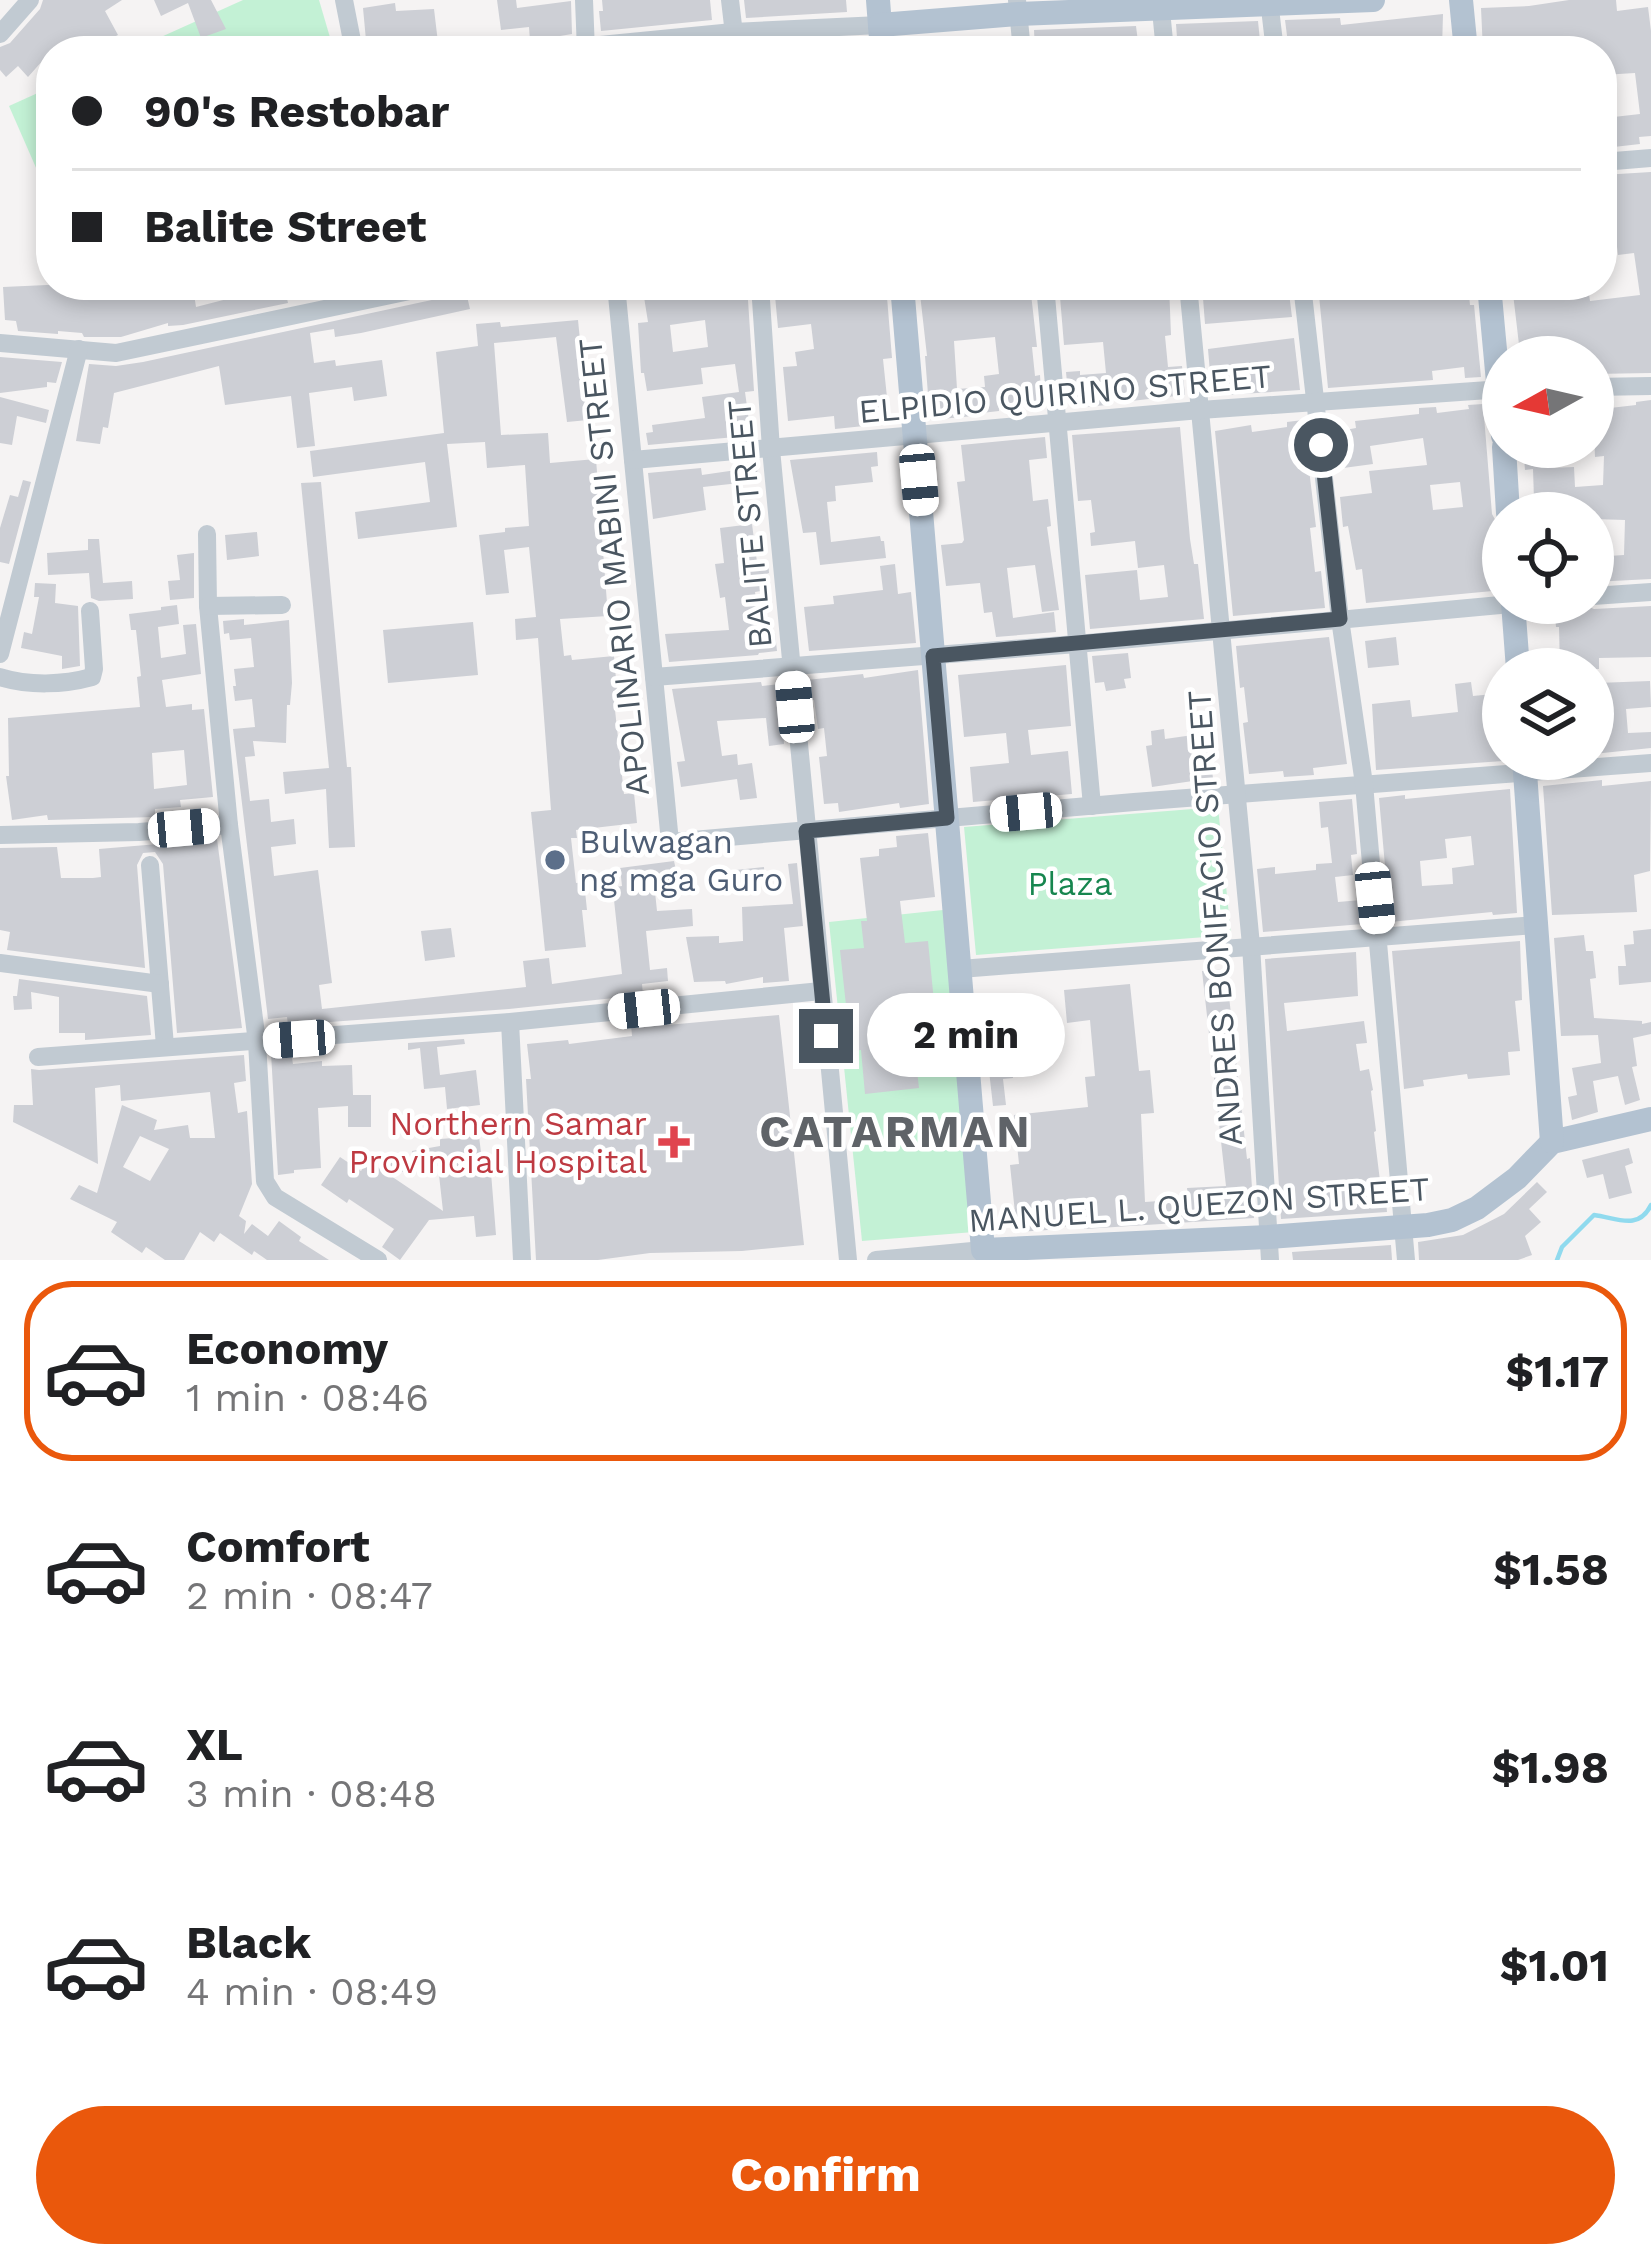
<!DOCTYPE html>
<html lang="en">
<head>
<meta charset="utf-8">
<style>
	:root { --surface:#fff; --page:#f6f6f6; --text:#202124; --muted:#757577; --line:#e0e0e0; --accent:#ea580c }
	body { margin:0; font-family:"Work Sans",sans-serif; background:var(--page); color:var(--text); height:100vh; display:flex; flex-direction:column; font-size:45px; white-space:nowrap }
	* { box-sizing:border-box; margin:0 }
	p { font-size:39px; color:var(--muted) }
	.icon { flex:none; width:66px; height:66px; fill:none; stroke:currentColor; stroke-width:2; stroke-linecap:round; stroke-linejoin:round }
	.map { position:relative; height:1260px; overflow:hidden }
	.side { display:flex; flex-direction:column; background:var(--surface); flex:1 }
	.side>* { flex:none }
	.guide { position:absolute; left:36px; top:36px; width:1581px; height:264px; border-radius:48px; box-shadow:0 6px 18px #0003; display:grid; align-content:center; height:264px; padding:0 36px; background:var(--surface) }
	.needle { width:78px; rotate:262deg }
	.buttons { position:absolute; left:1482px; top:336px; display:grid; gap:24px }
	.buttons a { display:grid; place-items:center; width:132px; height:132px; border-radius:50%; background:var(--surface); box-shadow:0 6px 18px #0003; font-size:60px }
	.end { position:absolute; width:54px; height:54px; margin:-27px; border:15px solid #4a5661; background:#fff; box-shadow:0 0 0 6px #fff }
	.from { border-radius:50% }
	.bubble { position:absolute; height:84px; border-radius:42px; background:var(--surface); box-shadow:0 6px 18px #0003; font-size:39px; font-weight:700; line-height:84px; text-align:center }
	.car { position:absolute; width:36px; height:72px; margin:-36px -18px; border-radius:15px; box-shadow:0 0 9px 3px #0007; background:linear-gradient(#fff 24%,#345 0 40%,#fff 0 76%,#345 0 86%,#fff 0) }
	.guide b { display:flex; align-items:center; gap:42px; height:114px; font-size:45px }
	.guide b+b { border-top:3px solid var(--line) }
	.guide i { width:30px; height:30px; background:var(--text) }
	ul { padding:21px 0 0; list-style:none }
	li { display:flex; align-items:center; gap:36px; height:180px; margin:0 24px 18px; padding:0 12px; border:6px solid transparent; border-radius:48px }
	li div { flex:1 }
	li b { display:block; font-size:45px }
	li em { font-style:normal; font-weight:700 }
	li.on { border-color:var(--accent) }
	li>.icon { width:108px; height:108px; stroke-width:1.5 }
	.button { display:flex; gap:24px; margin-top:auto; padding:24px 36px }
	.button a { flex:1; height:138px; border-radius:72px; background:var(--accent); color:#fff; font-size:48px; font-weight:700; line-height:138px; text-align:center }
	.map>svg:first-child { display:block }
	.green { fill:#c3f1d5 }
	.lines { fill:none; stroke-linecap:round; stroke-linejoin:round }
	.stream { stroke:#90daee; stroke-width:4.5 }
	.building { fill:#cdcfd5; fill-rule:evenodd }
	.minor { stroke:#c1cad2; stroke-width:18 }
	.major { stroke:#b3c2d1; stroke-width:24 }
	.route { stroke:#4a5661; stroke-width:15 }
	.service-dot { fill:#5c6f8a; stroke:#fff; stroke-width:4.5 }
	.health-dot { fill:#e0444e; stroke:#fff; stroke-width:4.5 }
	.labels { text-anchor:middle; stroke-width:9; stroke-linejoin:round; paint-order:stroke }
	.street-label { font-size:33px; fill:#4a5661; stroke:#fff }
	.service-label { font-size:33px; fill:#4e5e75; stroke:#fff; text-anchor:start }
	.park-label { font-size:33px; fill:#17864f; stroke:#fff }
	.health-label { font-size:33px; fill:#be3a42; stroke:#fff; text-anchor:end }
	.district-label { font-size:45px; font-weight:bold; letter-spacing:3px; fill:#5f6368; stroke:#fff }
</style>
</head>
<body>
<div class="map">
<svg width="1651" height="1260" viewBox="0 0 1651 1260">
	<rect width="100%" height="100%" fill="#f5f3f3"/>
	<g class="green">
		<path d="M243,0H319L334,51H130Z"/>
		<path d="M51,87V202L9,106Z"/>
		<path d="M1218,807L1231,935L976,955L964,827Z"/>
		<path d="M943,910L974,1232L862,1241L829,922Z"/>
	</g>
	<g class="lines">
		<path class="stream" d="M1557,1260L1562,1247L1594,1215C1617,1218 1638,1231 1651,1205"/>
	</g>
	<g class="building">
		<path d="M43,0H122L105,11L118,35L85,51H82L79,47L65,51H51L28,77L18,66L6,77L0,70V47L10,43L40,9Z"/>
		<path d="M154,0H211L226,29L201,38L188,3L161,16Z"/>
		<path d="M497,0H516L517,8L571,1L572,34L530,41L529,27L501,30Z"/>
		<path d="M602,0H710L712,20L601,31L599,11H603Z"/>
		<path d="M744,0H846L847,12L746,18Z"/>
		<path d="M1569,0H1616L1617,11L1648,7L1651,31V136L1639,137L1640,144L1605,148L1603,130L1607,129L1605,118L1640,114L1635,73L1602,75V51H1483L1481,8L1529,6Z"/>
		<path d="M395,3L396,11L434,9L439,51H367L363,8Z"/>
		<path d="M1443,14L1442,49L1289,51L1285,20L1340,18L1341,25Z"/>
		<path d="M1258,21L1261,51H1178L1176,24Z"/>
		<path d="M1136,26L1139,50L1035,51L1034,30Z"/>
		<path d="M1651,172V373L1593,374V357H1571L1570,347L1520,353L1512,285H1537L1538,300L1589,294L1590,301L1640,295L1634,253L1618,255L1613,214L1602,216V175Z"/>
		<path d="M47,285H170L172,298L194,294L196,307L235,297L233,285H284L288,303L183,325L168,326V323L121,337H84L82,333L58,331V334L18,331L16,321L5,320L3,287Z"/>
		<path d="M630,285H747L754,391L745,392L749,421L756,420L757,435L648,445L646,433L653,432L652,425L705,418L702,397L739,392L735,364L701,368L703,384L647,391L644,373H641L638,323L648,322L644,297L631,298ZM705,320L708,347L673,352L670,325Z"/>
		<path d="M774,285H886L892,358L883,359L888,407L862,411L864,426L835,429L834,416L788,421L783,367L797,366L795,352L814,349L811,324L778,328Z"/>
		<path d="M919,285H1030L1037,347H1032L1035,376L1040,375L1042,407L1032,408L1031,403L999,407V411L973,414V416L930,420L925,356H927ZM995,337L999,374L984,376L985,387L957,389L954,341Z"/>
		<path d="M1059,285H1169L1171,335L1165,336L1168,367L1182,366L1185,395L1131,401L1130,393L1106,395L1107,405L1085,407V403L1069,404L1066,372L1080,371V375L1106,373L1103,342L1064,345Z"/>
		<path d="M1202,285H1288L1292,317L1205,324Z"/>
		<path d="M1318,285H1468L1470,305H1474L1481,377L1465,378L1464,367L1432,371L1433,380L1328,388Z"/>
		<path d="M457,291L458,294L466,292L470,309L361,333L335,337L334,329L310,333L314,363L335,360L336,366L382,360L387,396L354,401L352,387L309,393L315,446L297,448L291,396L225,405L219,366L114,393L108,428L103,427L100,444L76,441L89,364L116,366L143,362L441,298Z"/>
		<path d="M578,320L588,420L567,422L556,337L494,343L501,435L548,433L550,463L596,459L608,616L560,619L564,656L571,655L572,660L614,656L617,691H613L624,794L634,793L637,823L576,830L577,838H571L576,883L584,882L587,910H582L586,947L545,951L531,812L551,810L538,638L516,640L515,619L536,617L529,547L504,550L509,593L486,595L479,535L505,532V528L529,526L525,465L487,468L485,442L447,444L457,527L358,539L355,512L430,502L425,462L313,477L310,451L444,433L436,352L478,346L476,324L500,322L501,327Z"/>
		<path d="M1294,338L1300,390L1212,396L1208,349Z"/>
		<path d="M0,357L62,362L56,383L47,382V387L0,393Z"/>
		<path d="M0,397L49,410L46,423L17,416L12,445L0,443Z"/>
		<path d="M1651,400V579L1593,582V557L1624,555L1625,520L1593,519V513H1524V500H1534L1533,469L1525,470L1523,447H1548L1550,468L1574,467L1575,487L1603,485L1604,456L1595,457L1593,410L1636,405V402Z"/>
		<path d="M1483,404L1492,514L1498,525L1503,590L1366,603L1362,569L1356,570L1348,526L1343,527L1340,497L1372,493L1369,471L1427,465L1423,438L1370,446L1373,464L1336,469L1333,436L1345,434V430L1356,428L1355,421L1419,414V408L1436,407L1437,413L1469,409L1468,405ZM1460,482L1463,507L1433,510L1430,485Z"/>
		<path d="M1303,420L1316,527L1310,528L1315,572L1321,571L1325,608L1233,616L1215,431L1251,425L1252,432L1287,427V422Z"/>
		<path d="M1180,427L1190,539L1194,564H1198L1204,619L1090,629L1085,575L1137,570L1140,600L1168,597L1164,565L1138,568L1135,541L1091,546L1090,533L1095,532L1091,500L1078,501L1072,435Z"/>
		<path d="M1045,437L1047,458L1029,460L1033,501L1048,499L1051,526L1047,527L1059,610L1042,612L1035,565L1007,568L1013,618L1054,612L1056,632L996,637L992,612L984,613L980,583L946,586L941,545L962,543L964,540L957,482L965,481L961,445Z"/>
		<path d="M877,452L878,466L871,467L873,482L835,486L836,501L827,502L831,542L880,536L881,541H884L886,558L820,565L816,532L803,533L790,460Z"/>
		<path d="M757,467L758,481L703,487L706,510L653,519L648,473L701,468L702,475Z"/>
		<path d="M23,480L31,482L9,564L0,562V528L10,495L18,497Z"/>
		<path d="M321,482L347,767H351L355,847L329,848L326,789L285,794L283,772L329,768L301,483Z"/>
		<path d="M752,524L757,562L768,561L769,573L766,574L768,590L755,592L761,635L775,633L777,651L759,653L758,655L669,662L665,634L729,630L725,597L720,598L715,564L724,563L720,528Z"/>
		<path d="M257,532L259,556L227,560L225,535Z"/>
		<path d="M88,539H99L103,583L132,581L133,599L99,601L91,598L89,573L48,575L47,553L88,550Z"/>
		<path d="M194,553V598L170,600L168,581L180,580L177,555Z"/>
		<path d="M895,564L898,594L911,592L916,643L809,651L804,607L834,604L833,596L883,590L880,566Z"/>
		<path d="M35,583L56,584L55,603L78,606L80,666L62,669V656L21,648L24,632L32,634L39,597H34Z"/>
		<path d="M1582,604L1594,609L1651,606V657L1599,658V669H1560L1559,627H1556L1554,605Z"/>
		<path d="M177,605L179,624L158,627L161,658L186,654L183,625L196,624L201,674L162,680L166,707L192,704V710L204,709L213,797L180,800L181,807L155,809V817L48,820L47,815L12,820L6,776H9L8,718L140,707L137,677L141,676L136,630H131L129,614L161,610V607ZM184,750L187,785L154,789L152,753Z"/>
		<path d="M244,619V625L289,620L292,683L290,705H287L286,743L253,741L255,756L245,757L250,801L269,799L271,822L294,819L296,844L271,847L274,876L318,870L332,983L319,985L322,1009L526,987L523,961L549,958L552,984L622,974L614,900L615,887L622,886L620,868L674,861L680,889L655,892L657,911L692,909L693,926L646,931L650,970L667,968L668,981L642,984L643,995L509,1009L288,1025L287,1017L268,1019L233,729L255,727L252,699L235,701L233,686H236L234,669L254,667L251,638L230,640L229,633L224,634L223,621Z"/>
		<path d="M473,622L478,675L388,683L383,630Z"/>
		<path d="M1329,637L1347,764L1313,768L1314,775L1284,777L1283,771L1249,774L1243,723L1248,722L1244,687L1240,688L1236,646Z"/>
		<path d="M1396,637L1399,665L1368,668L1365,641Z"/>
		<path d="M1128,653L1131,678L1124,679L1126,688L1106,691L1104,682L1095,683L1092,656Z"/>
		<path d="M1066,665L1071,726L1028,730L1031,755L1068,751L1072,794L973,802L970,767L1009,763L1006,733L964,737L958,675Z"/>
		<path d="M918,670L929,804L900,808L899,803L839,812L838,803L824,804L819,757L827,756L824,728L818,729L814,700L808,701L807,680L863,674L864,678Z"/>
		<path d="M1650,681L1651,707L1626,709L1628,733L1651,732V748L1593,754V737L1602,736L1597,683Z"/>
		<path d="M761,682L762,686L780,684L784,744L769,746L766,718L717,721L722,756L737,754L738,765L752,763L757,798L740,800L737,779L681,787L677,762L685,761L672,689Z"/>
		<path d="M1471,682L1473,696L1503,693V761L1376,770L1372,704L1410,700L1412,717L1458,712L1455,684Z"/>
		<path d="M1164,729L1165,739L1207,733L1213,778L1152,787L1146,746L1152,745L1151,731Z"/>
		<path d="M1602,780V786L1651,781L1650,871L1634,875L1637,912L1552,915L1543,786Z"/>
		<path d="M1510,789L1517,913L1493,915L1492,912L1390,922L1379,798L1405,795V799ZM1471,836L1474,865L1452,868L1453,884L1422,886L1420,861L1447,858L1445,839Z"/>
		<path d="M1352,799L1357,854L1351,855L1353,875L1335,877L1338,902L1361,900L1363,924L1263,932L1257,869L1275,867V874L1316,870V864L1332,863L1328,827L1321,828L1319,802Z"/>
		<path d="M928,833L935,897L900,901L905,943L928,941L938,1042L914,1045L919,1088L865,1094L861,1050L851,1051L840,950L864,948L861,921H867L860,858L879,856V849L897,847L896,836Z"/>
		<path d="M217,839L242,1028L177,1033L163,864L155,852L143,853L137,865L145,968L7,950L10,932L0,930V848L57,847L61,878H93L101,877L99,849Z"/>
		<path d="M797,863L803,926L784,928L789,981L763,983V977L726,984L725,981L694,982L686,937L719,936V943L743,941L742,907L793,904L788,864Z"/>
		<path d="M764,867L765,880L709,886L708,873Z"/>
		<path d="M451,928L455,957L425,961L421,931Z"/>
		<path d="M1651,929V982L1619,985L1618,966H1626L1624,945L1634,944L1633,931Z"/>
		<path d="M1584,935L1586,951H1593L1596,978L1590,979L1594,1018L1642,1021V1024L1651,1022V1034L1633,1038L1637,1066L1632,1067L1640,1100L1625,1105L1618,1076L1593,1081L1598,1112L1572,1120L1568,1097L1577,1095L1572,1068L1601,1063L1598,1035L1561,1036L1554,938Z"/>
		<path d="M1520,941L1522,1000L1515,1001L1520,1051L1508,1052L1510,1075L1468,1079L1467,1074L1423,1080L1424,1086L1404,1089L1392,951Z"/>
		<path d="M1356,952L1358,996L1284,1003L1287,1031L1364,1021L1367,1043L1356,1044L1360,1071L1369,1069L1373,1090L1371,1091L1376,1131L1374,1132L1381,1189H1385L1387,1212L1281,1219L1265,959Z"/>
		<path d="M1226,969L1247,1159L1250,1158L1254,1218L1084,1229V1226L1047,1227L1048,1230L1017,1232L1010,1165L1019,1164L1014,1115L1088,1107L1085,1077L1095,1076L1090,1020L1067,1023L1064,990L1130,984L1139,1071L1150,1070L1154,1113L1141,1114L1145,1202L1188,1199L1187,1188L1226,1186L1202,971Z"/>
		<path d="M19,979L147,996L151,1035L85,1040V1033H59V997L31,992L32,1009L14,1010L13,996H17Z"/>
		<path d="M1007,1013L1013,1078L1003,1079L1006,1105L993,1106L987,1053H993L989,1015Z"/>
		<path d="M779,1015L804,1245L742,1251L650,1253L598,1260H536L526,1079H531L527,1044L568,1040L569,1044L632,1036L631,1024L666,1022L667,1025Z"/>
		<path d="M464,1039L465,1044L437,1047L440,1075L476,1070L480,1105L447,1109L445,1087L424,1089L420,1048L408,1050V1043Z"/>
		<path d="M291,1052L293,1064L322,1061V1066L352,1065L353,1095H371V1127H348V1106L318,1108L321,1168L294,1170V1173L278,1175L271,1053Z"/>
		<path d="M244,1055L246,1081L234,1083L238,1113L247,1111L252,1184L239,1216L246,1221L244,1234L252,1224L268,1236L279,1221L301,1237L299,1241L329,1260H267L254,1251L252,1255L220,1233L214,1242L200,1232L184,1260H165L146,1247L142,1253L111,1232L117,1222L70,1199L79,1185L97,1193L122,1105L157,1120L154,1130L188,1125L190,1138H215L210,1092L121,1101L120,1085L95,1088L98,1164L13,1122L14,1105H33L31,1069L39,1070ZM140,1136L169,1149L150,1181L123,1167Z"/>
		<path d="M479,1136L482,1161L490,1160L496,1235L476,1237L474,1216L429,1220L400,1260L382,1247L394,1229L349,1199L347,1203L321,1185L340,1157L361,1171L368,1160L385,1172L395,1157L415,1170L388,1174L443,1211L438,1166L415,1170L412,1151L440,1146V1139Z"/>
		<path d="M1629,1148L1633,1163L1625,1166L1632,1193L1609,1199L1603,1174L1587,1178L1582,1160Z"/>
		<path d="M1537,1182L1547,1192L1529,1209L1541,1222L1525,1236L1532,1255L1518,1260H1419L1418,1242L1463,1235L1504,1214Z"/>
		<path d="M1391,1245L1392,1260H1293L1292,1252Z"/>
	</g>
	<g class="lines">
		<g class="minor">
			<path d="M344,0L354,51"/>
			<path d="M584,0L586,51"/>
			<path d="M730,0L736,51"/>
			<path d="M1017,0L1022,51"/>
			<path d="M1160,0L1165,51"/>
			<path d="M1269,0L1275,51"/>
			<path d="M0,34L30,0"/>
			<path d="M539,51L733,32L880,25"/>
			<path d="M1602,162L1651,158"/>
			<path d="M616,285L670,842L1134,802L1651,763"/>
			<path d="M760,285L771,449L848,1260"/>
			<path d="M1045,285L1092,806"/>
			<path d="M1188,285L1251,945L1270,1260"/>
			<path d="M1302,285L1340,619L1364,784L1406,1260"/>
			<path d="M0,343L116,353L438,285"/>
			<path d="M1593,387L1651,386"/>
			<path d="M633,460L1200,410L1503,389"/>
			<path d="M207,534L208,606L229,825L257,1042L265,1181L275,1197L378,1260"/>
			<path d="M1593,596L1651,592"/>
			<path d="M208,606L282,605"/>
			<path d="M0,654L79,349"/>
			<path d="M0,677C29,686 63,685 92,677L94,669L90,611"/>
			<path d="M654,677L1077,644L1522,603"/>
			<path d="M0,835L139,832L229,825"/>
			<path d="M150,865L165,1046"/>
			<path d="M0,963L160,984"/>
			<path d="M960,969L1536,925"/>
			<path d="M510,1022L522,1260"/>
			<path d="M38,1057L510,1022L821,991"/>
			<path d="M876,1260L983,1250L984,1257"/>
		</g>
		<g class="major">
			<path d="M878,0L882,51"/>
			<path d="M1461,0L1466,51"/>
			<path d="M880,25L1018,14L1373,0"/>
			<path d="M902,285L983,1250L1268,1237L1428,1225L1452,1220L1477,1208L1517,1178L1552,1142L1651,1119"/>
			<path d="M1489,285L1503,436"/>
			<path d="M1504,447L1508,513"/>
			<path d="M1513,603L1518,669"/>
			<path d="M1524,759L1552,1142"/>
		</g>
	</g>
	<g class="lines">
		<path class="route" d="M826,1036L806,831L947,818L933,656L1340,619L1321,445"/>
	</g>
	<circle class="service-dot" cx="555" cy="860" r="12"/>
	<path class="health-dot" d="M668 1124h12v12h12v12h-12v12h-12v-12h-12v-12h12z"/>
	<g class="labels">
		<g class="street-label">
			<text transform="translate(1065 393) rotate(-5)" y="12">ELPIDIO QUIRINO STREET</text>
			<text transform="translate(749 524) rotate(-95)" y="12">BALITE STREET</text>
			<text transform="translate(613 567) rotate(-96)" y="12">APOLINARIO MABINI STREET</text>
			<text transform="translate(1214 918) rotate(-94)" y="12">ANDRES BONIFACIO STREET</text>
			<text transform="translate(1199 1204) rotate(-4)" y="12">MANUEL L. QUEZON STREET</text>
		</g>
		<g class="service-label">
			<text x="579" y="853">Bulwagan<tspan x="579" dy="38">ng mga Guro</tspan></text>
		</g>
		<g class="park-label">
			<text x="1070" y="895">Plaza</text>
		</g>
		<g class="health-label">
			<text x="647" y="1135">Northern Samar<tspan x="647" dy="38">Provincial Hospital</tspan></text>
		</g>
		<g class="district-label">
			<text x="896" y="1147">CATARMAN</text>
		</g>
	</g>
</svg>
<div class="buttons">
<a><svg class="needle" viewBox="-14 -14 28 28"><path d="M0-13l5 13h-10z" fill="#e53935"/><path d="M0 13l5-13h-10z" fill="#757577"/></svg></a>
<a><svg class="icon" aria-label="locate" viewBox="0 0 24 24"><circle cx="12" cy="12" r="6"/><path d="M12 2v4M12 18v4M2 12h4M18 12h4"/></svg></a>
<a><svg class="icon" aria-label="layers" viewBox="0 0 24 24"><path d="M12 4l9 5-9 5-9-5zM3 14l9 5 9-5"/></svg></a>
</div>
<i class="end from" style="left:1321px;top:445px"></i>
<i class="end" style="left:826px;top:1036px"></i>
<div class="bubble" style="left:867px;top:993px;width:198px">2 min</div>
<i class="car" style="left:919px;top:480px;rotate:175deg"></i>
<i class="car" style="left:795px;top:707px;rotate:355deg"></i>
<i class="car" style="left:1026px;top:812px;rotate:265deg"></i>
<i class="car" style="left:184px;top:828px;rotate:85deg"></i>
<i class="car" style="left:1375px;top:898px;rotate:174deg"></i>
<i class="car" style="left:644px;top:1009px;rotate:264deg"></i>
<i class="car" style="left:299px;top:1039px;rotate:266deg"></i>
<div class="guide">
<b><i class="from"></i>90's Restobar</b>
<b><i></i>Balite Street</b>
</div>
</div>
<section class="side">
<ul>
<li class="on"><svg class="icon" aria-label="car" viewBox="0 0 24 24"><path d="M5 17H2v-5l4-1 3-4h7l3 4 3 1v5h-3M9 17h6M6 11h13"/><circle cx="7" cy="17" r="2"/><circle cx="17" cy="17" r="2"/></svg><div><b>Economy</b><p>1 min · 08:46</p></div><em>$1.17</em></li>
<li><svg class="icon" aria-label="car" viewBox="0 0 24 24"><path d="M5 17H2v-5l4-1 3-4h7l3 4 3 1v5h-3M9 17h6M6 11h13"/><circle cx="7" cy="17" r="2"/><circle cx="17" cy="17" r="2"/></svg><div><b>Comfort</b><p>2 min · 08:47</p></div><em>$1.58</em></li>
<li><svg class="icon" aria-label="car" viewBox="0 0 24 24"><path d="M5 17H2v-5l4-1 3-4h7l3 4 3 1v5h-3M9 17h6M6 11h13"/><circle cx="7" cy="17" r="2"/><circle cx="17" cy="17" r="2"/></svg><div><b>XL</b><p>3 min · 08:48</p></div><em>$1.98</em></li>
<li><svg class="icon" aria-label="car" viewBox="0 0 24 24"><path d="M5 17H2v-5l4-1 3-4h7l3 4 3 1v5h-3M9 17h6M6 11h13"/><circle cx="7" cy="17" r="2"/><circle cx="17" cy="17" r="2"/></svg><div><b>Black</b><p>4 min · 08:49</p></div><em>$1.01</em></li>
</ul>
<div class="button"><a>Confirm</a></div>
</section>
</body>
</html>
